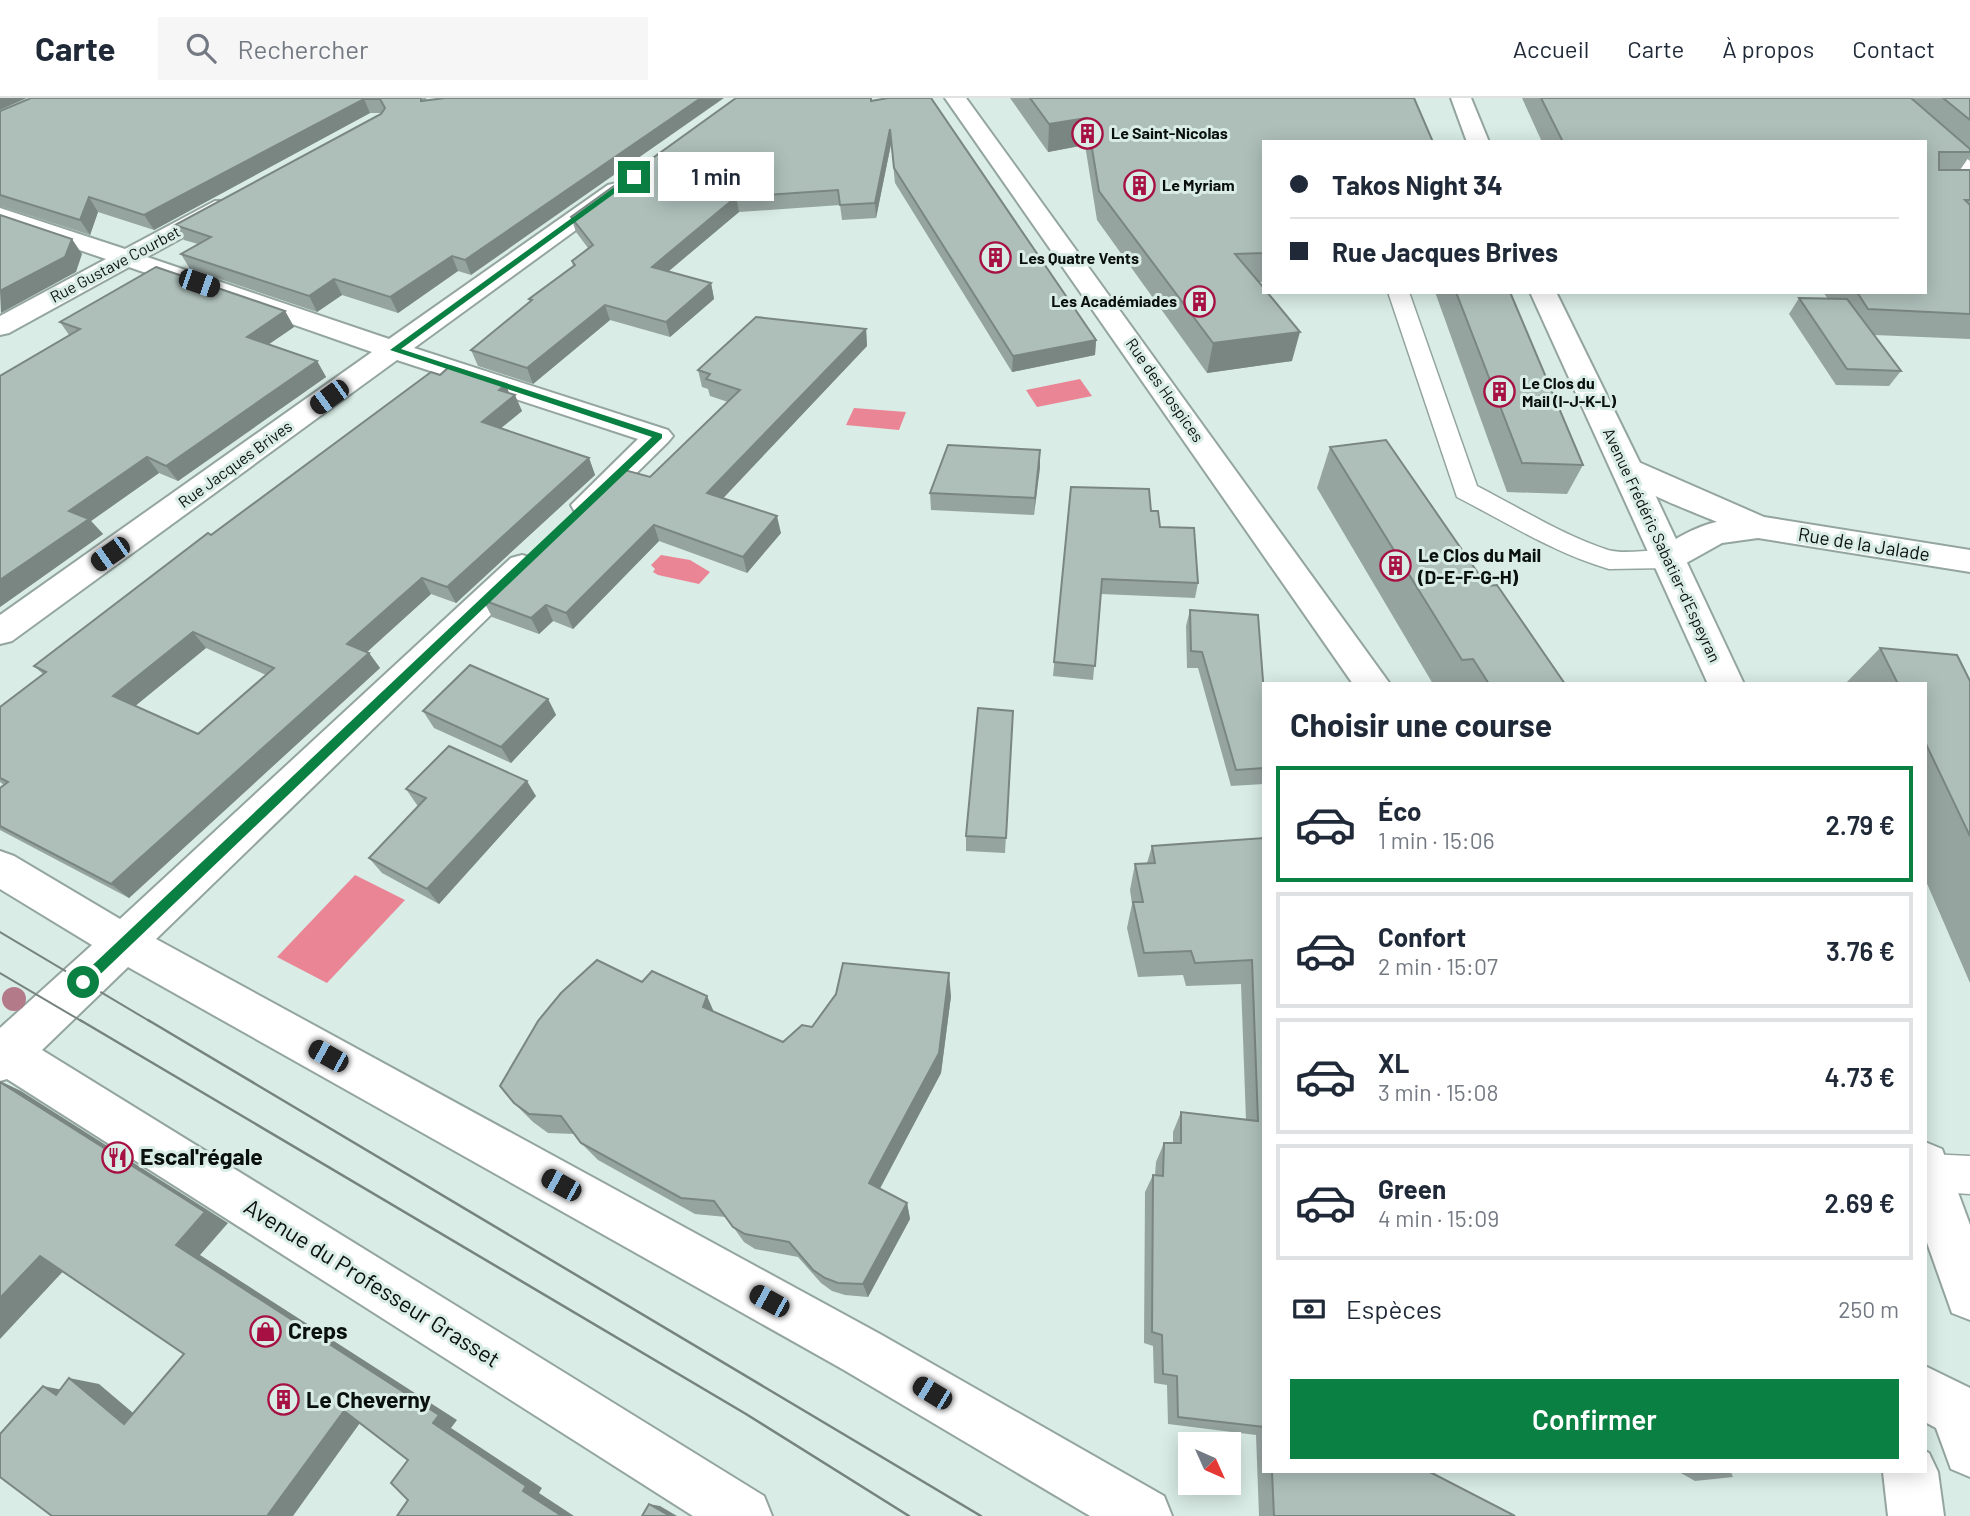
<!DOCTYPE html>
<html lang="fr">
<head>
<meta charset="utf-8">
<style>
	:root { --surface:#fff; --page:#f6f6f7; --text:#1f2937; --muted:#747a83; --line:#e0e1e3; --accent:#0b8043 }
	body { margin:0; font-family:Barlow,sans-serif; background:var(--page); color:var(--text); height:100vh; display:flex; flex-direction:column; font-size:26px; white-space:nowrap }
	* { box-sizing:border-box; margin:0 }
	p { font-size:23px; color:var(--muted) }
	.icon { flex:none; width:38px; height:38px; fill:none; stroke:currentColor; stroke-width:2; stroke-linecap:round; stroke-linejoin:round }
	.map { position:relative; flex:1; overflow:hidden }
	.drawer { position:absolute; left:1262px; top:584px; width:665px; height:791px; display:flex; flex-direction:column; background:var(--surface); border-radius:0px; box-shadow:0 4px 18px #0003 }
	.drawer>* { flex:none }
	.guide { position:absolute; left:1262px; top:42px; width:665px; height:154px; border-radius:0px; box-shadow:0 4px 18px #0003; display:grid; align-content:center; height:154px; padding:0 28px; background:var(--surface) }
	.needle { width:46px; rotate:135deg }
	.buttons { position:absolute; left:1178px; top:1334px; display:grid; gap:14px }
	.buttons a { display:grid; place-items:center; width:63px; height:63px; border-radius:0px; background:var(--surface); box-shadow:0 4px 18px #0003; font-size:35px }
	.end { position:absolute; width:32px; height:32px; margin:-16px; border:9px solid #0b8043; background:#fff; box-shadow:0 0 0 4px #fff }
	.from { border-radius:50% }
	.bubble { position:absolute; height:49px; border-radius:0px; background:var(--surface); box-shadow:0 4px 18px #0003; font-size:23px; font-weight:600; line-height:49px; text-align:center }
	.car { position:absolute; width:21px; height:42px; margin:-21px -10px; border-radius:9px; box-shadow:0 0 5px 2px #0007; background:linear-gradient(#222 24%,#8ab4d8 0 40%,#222 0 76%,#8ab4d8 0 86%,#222 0) }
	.guide b { display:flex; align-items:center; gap:24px; height:66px; font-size:26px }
	.guide b+b { border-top:2px solid var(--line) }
	.guide i { width:18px; height:18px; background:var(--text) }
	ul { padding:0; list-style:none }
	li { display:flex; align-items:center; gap:21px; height:116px; margin:0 14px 10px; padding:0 14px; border:4px solid var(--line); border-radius:0px }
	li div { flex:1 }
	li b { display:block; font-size:26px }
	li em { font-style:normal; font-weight:600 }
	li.active { border-color:var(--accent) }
	li>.icon { width:63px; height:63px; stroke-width:1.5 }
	h2 { padding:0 28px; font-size:32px; line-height:84px }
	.pay { display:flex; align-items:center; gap:18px; height:77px; padding:0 28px; font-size:26px }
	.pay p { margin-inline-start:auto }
	.button { display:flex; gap:14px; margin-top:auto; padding:14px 28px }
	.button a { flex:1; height:80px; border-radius:0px; background:var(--accent); color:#fff; font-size:28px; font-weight:600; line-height:80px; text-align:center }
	header { display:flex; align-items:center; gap:42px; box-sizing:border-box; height:98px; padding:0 35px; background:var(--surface); border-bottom:2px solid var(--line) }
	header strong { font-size:33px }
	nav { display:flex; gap:38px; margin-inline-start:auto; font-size:24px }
	.search { width:490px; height:63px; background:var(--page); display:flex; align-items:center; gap:18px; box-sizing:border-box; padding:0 24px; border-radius:0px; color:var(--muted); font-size:26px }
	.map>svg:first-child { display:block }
	.water { fill:#ea8596 }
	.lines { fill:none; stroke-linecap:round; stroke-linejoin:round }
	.service-casing { stroke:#94a5a0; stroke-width:3 }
	.minor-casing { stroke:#94a5a0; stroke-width:4 }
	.primary-casing { stroke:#94a5a0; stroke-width:4 }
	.service { fill:#fff; fill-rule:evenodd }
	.minor { fill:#fff; fill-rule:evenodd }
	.primary { fill:#fff; fill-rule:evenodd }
	.tram-far1 { stroke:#76837f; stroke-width:2 }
	.tram { stroke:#76837f; stroke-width:2.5 }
	.tree { fill:#b37a8a }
	.wall { fill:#96a4a0; fill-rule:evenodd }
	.shaded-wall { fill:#7a8682 }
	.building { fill:#aebfba; stroke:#7a8682; stroke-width:2; fill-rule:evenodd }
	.route { fill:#0b8043 }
	.labels { text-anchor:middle; stroke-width:6; stroke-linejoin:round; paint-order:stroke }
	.far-poi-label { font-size:16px; font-weight:bold; fill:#0a100e; stroke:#d9ece6; text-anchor:start }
	.far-street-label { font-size:16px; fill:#0a100e; stroke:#d9ece6 }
	.street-label { font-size:19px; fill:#0a100e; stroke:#d9ece6 }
	.poi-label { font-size:19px; font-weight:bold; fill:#0a100e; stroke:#d9ece6; text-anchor:start }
	.near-poi-label { font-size:23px; font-weight:bold; fill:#0a100e; stroke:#d9ece6; text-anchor:start }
	.near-street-label { font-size:23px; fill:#0a100e; stroke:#d9ece6 }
</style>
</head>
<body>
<header>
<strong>Carte</strong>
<div class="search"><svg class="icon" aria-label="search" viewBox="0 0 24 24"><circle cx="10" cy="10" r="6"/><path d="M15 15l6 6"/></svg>Rechercher</div>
<nav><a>Accueil</a><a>Carte</a><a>À propos</a><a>Contact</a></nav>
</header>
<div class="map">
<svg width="1970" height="1418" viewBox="0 0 1970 1418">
	<rect width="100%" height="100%" fill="#d9ece6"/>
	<g class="water">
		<path d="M1080,281L1092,298L1037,309L1026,292Z"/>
		<path d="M854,310L906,314L899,332L846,327Z"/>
		<path d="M661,457L690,462L710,474L699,486L658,477L653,474L655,471L651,467Z"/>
		<path d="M355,777L405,802L327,885L277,859Z"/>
	</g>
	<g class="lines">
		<defs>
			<g id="service">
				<path d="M1388,194H1409L1477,388C1518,409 1564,438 1608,452C1630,458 1655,448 1677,455L1681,461L1677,467L1668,470L1609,471C1556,456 1506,424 1457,399Z"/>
				<path d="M1928,1056L1970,1058V1096L1925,1093V1057Z"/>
			</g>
			<g id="minor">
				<path d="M945,0H966L1390,586H1353Z"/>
				<path d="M1923,27L1931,29L1970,63V82L1962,80L1925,47V44H1921L1912,34L1915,29Z"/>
				<path d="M616,85L624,87L628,92L624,97L414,250L668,332L673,338L668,344L597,414L586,417L575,414L571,407L638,341L397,262L12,543L0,546V517L372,254L129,169L9,235L0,237V218L106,161L0,125V110L125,151L215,103H231L235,108L231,113L147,159L389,241L608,87Z"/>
				<path d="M1627,359L1764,419L1970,452V474L1758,440L1722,445L1679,469L1668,472L1657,469L1652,461C1661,446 1699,427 1717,424C1692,413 1626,390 1612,369L1616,362Z"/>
				<path d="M522,457L533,460L538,468L533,476L156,841L880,1236L1164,1398L1172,1418H1090L844,1272L128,869L42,952L764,1398L772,1418H693L7,981L0,983V930L92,847L0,791V753L14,758L120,821L511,460Z"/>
			</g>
			<g id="primary">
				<path d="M1451,0H1471L1489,44H1467Z"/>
				<path d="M1530,194H1556L1642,369L1744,586H1708Z"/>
				<path d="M1925,1044L1942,1051L1970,1127V1222L1952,1215L1925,1139Z"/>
				<path d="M1925,1268L1970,1290V1379L1951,1371L1936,1330L1925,1324Z"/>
				<path d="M1925,1353L1929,1355L1938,1374L1944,1418H1888L1883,1374H1925Z"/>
			</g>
		</defs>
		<use href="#service" class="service-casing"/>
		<use href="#minor" class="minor-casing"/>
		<use href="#primary" class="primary-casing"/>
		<use href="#service" class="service"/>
		<use href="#minor" class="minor"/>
		<use href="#primary" class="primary"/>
		<g class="tram-far1">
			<path d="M0,834L151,924"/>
			<path d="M0,875L83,924"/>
		</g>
		<g class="tram">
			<path d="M80,922L746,1316L909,1418"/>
			<path d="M148,922L981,1418"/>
		</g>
	</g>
	<circle class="tree" cx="14" cy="901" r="12"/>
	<g class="wall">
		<path d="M31,0H426L471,177L458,173L398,215L342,197L317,214L190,171L181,156L198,146L184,142L175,127L382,15H370L154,132L98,114L90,137L0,108V13Z"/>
		<path d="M1010,0H1414L1264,44V184H1259L1292,263L1207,275L1097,122L1085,47L1048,54Z"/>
		<path d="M1522,0H1970V60L1969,59L1960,72H1970V241L1874,237L1901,273L1889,288L1836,287L1789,216L1799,200L1828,201L1823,194H1925V44H1542Z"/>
		<path d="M871,3L1096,242L1095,257L1012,274L895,85L891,46L876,120L842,122L840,107L739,114L668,173L711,185L714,201L670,239L610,222L533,286L478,268L471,252L530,204L529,201L573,168L572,163L588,150L576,134L571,119Z"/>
		<path d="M1435,194H1510L1583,367L1567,396L1507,394Z"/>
		<path d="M285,213L294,229L269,246L317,263L326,279L178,383L159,375L91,423L103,436L0,509L69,237L60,224Z"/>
		<path d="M866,231L867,248L723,400L781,435L747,475L659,443L573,531L553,523L539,536L492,519L483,502L650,379L728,304L710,298L708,291L702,289L698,272Z"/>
		<path d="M440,277L509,295L522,313L501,330L589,360L595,377L456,505L431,496L367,554L369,555L380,570L129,800L0,732V690L4,687L0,684V609L43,576L34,568L211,437ZM206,550L266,577L198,636L135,608Z"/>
		<path d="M1330,349L1487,488L1565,586H1433L1317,390Z"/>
		<path d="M1040,352L1034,417L931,412L930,395Z"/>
		<path d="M1071,389L1151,413L1160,429L1198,485L1195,500L1101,496L1093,582L1053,578Z"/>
		<path d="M1190,512L1264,596V686L1231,688L1198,570H1187L1186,528Z"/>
		<path d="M1880,550L1970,583V885L1925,781V586H1845Z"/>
		<path d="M548,601L556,617L511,665L434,630L423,613Z"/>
		<path d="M1013,613L1005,755L966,753V738Z"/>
		<path d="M406,691L536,698L439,806L382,775L369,760L420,708L417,707Z"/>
		<path d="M1264,740V1374H1430L1515,1418H1259L1256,1337L1168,1326L1167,1287L1154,1285L1153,1248L1144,1245L1145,1094L1153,1077H1155L1156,1064L1164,1045H1173V1034L1181,1014L1246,1022L1241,886L1186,888L1183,877L1138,879L1127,830L1132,806L1130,792L1135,766L1147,765L1152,748Z"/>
		<path d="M642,884L714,914L783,944L812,929L951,898L941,975L879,1091L907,1105L910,1121L868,1199L845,1197L832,1193L821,1185L798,1159L755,1151L744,1144L726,1119L695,1116L598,1062L581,1045L575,1036L548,1035L533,1024L514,1005Z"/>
		<path d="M1679,1374H1731L1733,1379L1695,1383Z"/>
	</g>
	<g class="shaded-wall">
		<path d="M0,0H27L0,12Z"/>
		<path d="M701,0H724L471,177L465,162Z"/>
		<path d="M364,1L370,15L154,132L144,117Z"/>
		<path d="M1087,20L1085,47L1048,54L1049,26Z"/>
		<path d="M890,31L891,46L876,120L875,105Z"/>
		<path d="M89,99L98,114L90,137L80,122Z"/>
		<path d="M736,99L739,114L656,184L652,169Z"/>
		<path d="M72,141L82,156L76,174L1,215L0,193Z"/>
		<path d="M452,158L458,173L398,215L390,199Z"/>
		<path d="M334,181L342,197L317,214L309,198Z"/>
		<path d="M711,185L714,201L670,239L666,224Z"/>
		<path d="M605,207L610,222L533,286L527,270Z"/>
		<path d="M285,213L294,229L256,255L247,239Z"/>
		<path d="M866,231L867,248L712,412L707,395Z"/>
		<path d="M1300,234L1292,263L1207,275L1213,245Z"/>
		<path d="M1096,242L1095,257L1012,274L1013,258Z"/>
		<path d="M317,263L326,279L178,383L166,368Z"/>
		<path d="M506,286L511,300L515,297L522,313L489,340L482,324L499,292Z"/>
		<path d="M1040,352V370L1034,417L1035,400Z"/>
		<path d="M147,359L159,375L91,423L103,436L0,509V482L69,413Z"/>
		<path d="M589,360L595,377L456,505L447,489Z"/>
		<path d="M777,418L781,435L747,475L743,459Z"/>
		<path d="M654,427L659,443L573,531L566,515Z"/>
		<path d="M422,480L431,496L358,562L347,546Z"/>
		<path d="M546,507L553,523L539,536L531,520Z"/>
		<path d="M193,534L206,550L129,613L113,598Z"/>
		<path d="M369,555L380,570L129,800L111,786Z"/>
		<path d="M548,601L556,617L511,665L501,649Z"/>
		<path d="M527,683L536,698L439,806L427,791Z"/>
		<path d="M949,875L951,898L941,975L874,1102L869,1085Z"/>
		<path d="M707,898L717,921L703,909Z"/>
		<path d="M0,983L21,993L228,1125L200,1157L457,1322L451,1330L542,1390L539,1395L574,1418H562L523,1393L433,1325L176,1147Z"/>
		<path d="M907,1105L910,1121L868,1199L863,1186Z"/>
		<path d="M40,1158L69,1167L0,1241V1200Z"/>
		<path d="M69,1280L99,1286L152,1331L124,1326Z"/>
		<path d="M43,1288L73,1294L56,1297Z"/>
		<path d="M344,1313L365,1318L293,1418H267Z"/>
		<path d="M649,1406L660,1408L677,1418H670Z"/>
	</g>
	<g class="building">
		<path d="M31,0H421V3L445,0H701L465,162L452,158L390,199L334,181L309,198L181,156L211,139L175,127L381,16L385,10L380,1H364L144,117L89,99L80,122L0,97V13Z"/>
		<path d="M736,0H871V3L888,0H931L1096,242L1013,258L894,70L890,31L875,105L840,107L838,92L736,99L652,169L711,185L666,224L605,207L527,270L471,252L532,202L529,201L575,167L572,163L593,147L571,119Z"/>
		<path d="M1030,0H1414L1433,44H1264V155L1235,156L1264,190V194H1267L1300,234L1213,245L1099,93L1087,20L1049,26Z"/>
		<path d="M1541,0H1911L1970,51V54H1939V72H1970V102H1965L1970,107V216L1868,211L1857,194H1925V44H1563Z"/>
		<path d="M1943,0H1970V22Z"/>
		<path d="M0,117L72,141L65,159L0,193Z"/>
		<path d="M156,169L285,213L247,239L317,263L166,368L147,359L69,413L89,421L0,482V278L80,231L60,224Z"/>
		<path d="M1456,194H1510L1583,367L1522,365Z"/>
		<path d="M1799,200L1847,201L1901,273L1847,271Z"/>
		<path d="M756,219L866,231L707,395L777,418L743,459L654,427L566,515L546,507L531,520L483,502L621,371L650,379L740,292L706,281L710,276L698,272Z"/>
		<path d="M450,268L506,286L499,292L515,297L482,324L589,360L447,489L422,480L347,546L369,555L111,786L0,728V690L8,684L0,680V609L46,574L34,568L208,435L211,437L431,274L440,277ZM193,534L274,570L198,636L113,598Z"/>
		<path d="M1386,342L1487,488L1497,487L1565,586H1489L1473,561L1462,562L1330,349Z"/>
		<path d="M948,347L1040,352L1035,400L930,395Z"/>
		<path d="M1071,389L1149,391L1151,413H1158L1160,429L1194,430L1198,485L1102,481L1095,568L1054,564Z"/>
		<path d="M1190,512L1258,517L1264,596V670L1236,672L1202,554L1191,553Z"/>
		<path d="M1880,550L1957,557L1970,583V738L1925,644V586H1898Z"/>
		<path d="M470,567L548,601L501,649L423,613Z"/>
		<path d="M978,610L1013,613L1006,740L966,738Z"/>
		<path d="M449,648L527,683L427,791L369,760L426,700L406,691Z"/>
		<path d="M1264,740L1263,1144L1264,1329L1178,1319L1177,1278L1163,1276L1162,1237L1152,1234L1153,1077L1163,1078L1164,1045H1181V1014L1258,1023L1252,862L1195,865L1191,853L1144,855L1133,804H1143L1135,766L1155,765L1152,748Z"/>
		<path d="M597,862L642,884L652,873L707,898L703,909L783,944L802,927L812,929L836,896L843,865L949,875L939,955L869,1085L907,1105L863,1186L838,1185L825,1180L813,1172L789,1144L745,1136L733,1129L714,1103L681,1100L581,1045L561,1018L529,1016L514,1005L500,988L538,923L561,895Z"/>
		<path d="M0,984L205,1114L176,1147L439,1317L433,1325L526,1388L523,1393L562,1418H397L408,1402L391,1385L408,1362L344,1313L267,1418H52L0,1379V1336L43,1288L56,1297L69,1280L124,1326L184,1256L40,1158L0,1200Z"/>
		<path d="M1272,1374H1430L1515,1418H1274Z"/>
		<path d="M649,1406L670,1418H642Z"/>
	</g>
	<path class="route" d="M631,77L637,79L401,251L662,336V340L88,888H79V880L652,339L390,252Z"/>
	<defs>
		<symbol id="building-ring" viewBox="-11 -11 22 22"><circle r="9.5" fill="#d9ece6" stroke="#a71043" stroke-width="1.5"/><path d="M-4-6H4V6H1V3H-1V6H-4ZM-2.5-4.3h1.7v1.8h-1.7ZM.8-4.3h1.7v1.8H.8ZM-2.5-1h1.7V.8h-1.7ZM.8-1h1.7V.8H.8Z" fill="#a71043"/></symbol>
		<symbol id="restaurant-ring" viewBox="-11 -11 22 22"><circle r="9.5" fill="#d9ece6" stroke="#a71043" stroke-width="1.5"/><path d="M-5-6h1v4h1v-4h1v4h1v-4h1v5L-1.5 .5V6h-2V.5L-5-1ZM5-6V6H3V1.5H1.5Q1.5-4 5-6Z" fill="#a71043"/></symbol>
		<symbol id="shop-ring" viewBox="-11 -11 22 22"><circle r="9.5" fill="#d9ece6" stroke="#a71043" stroke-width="1.5"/><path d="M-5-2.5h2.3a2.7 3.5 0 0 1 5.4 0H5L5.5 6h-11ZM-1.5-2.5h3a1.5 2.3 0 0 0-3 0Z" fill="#a71043"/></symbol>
	</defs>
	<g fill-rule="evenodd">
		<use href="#building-ring" x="1070" y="18" width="35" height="35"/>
		<use href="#building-ring" x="1122" y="70" width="35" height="35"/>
		<use href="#building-ring" x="978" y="142" width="35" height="35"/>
		<use href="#building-ring" x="1182" y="186" width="35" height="35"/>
		<use href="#building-ring" x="1482" y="276" width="35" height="35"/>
		<use href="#building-ring" x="1378" y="450" width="35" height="35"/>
		<use href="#restaurant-ring" x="100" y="1042" width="35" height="35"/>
		<use href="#shop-ring" x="248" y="1216" width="35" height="35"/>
		<use href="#building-ring" x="266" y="1284" width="35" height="35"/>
	</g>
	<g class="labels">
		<g class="far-poi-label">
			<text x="1111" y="41">Le Saint-Nicolas</text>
			<text x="1162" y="93">Le Myriam</text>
			<text x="1019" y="166">Les Quatre Vents</text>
			<text x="1177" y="209" text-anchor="end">Les Académiades</text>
			<text x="1522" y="291">Le Clos du<tspan x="1522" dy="18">Mail (I-J-K-L)</tspan></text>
		</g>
		<g class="far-street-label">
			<text transform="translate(115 166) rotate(-28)" y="6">Rue Gustave Courbet</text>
			<text transform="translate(1165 292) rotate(55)" y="6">Rue des Hospices</text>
			<text transform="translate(235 366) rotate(-36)" y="6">Rue Jacques Brives</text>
			<text transform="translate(1662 447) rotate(65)" y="6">Avenue Frédéric Sabatier-d'Espeyran</text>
		</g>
		<g class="street-label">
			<text transform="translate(1864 446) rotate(9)" y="7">Rue de la Jalade</text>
		</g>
		<g class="poi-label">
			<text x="1418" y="464">Le Clos du Mail<tspan x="1418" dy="22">(D-E-F-G-H)</tspan></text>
		</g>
		<g class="near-poi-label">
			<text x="140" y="1067">Escal'régale</text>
			<text x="288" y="1241">Creps</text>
			<text x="306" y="1310">Le Cheverny</text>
		</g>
		<g class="near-street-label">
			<text transform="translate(372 1185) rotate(32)" y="8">Avenue du Professeur Grasset</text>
		</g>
	</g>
</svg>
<div class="buttons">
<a><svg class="needle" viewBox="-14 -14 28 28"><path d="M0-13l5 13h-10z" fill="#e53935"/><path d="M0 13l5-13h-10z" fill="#747a83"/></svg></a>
</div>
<i class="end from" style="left:83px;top:884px"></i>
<i class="end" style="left:634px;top:79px"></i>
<div class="bubble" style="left:658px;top:54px;width:116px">1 min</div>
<i class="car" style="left:199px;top:185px;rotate:109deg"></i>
<i class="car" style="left:329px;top:299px;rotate:234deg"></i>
<i class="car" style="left:110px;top:456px;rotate:235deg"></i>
<i class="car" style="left:328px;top:958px;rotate:299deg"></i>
<i class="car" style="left:561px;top:1087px;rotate:299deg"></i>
<i class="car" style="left:769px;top:1203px;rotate:299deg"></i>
<i class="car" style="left:932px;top:1295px;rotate:301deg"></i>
<div class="guide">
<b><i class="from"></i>Takos Night 34</b>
<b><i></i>Rue Jacques Brives</b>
</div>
<section class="drawer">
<h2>Choisir une course</h2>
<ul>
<li class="active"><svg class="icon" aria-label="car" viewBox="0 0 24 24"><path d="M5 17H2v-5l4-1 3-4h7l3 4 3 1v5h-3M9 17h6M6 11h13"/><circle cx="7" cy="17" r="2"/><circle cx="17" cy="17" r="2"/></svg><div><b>Éco</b><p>1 min · 15:06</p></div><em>2.79 €</em></li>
<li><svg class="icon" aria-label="car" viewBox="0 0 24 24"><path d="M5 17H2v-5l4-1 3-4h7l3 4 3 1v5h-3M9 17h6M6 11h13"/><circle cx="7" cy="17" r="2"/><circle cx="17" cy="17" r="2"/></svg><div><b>Confort</b><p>2 min · 15:07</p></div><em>3.76 €</em></li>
<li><svg class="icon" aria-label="car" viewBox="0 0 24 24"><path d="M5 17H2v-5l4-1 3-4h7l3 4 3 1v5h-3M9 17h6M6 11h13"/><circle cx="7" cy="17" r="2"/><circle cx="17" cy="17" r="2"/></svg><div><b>XL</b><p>3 min · 15:08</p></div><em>4.73 €</em></li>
<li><svg class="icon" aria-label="car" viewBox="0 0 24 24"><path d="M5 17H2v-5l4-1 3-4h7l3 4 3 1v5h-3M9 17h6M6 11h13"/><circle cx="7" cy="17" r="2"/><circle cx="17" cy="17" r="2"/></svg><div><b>Green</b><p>4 min · 15:09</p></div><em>2.69 €</em></li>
</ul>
<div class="pay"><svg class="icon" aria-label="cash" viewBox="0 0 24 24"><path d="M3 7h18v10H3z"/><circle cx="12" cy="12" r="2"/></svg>Espèces<p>250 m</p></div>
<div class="button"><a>Confirmer</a></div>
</section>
</div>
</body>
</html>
